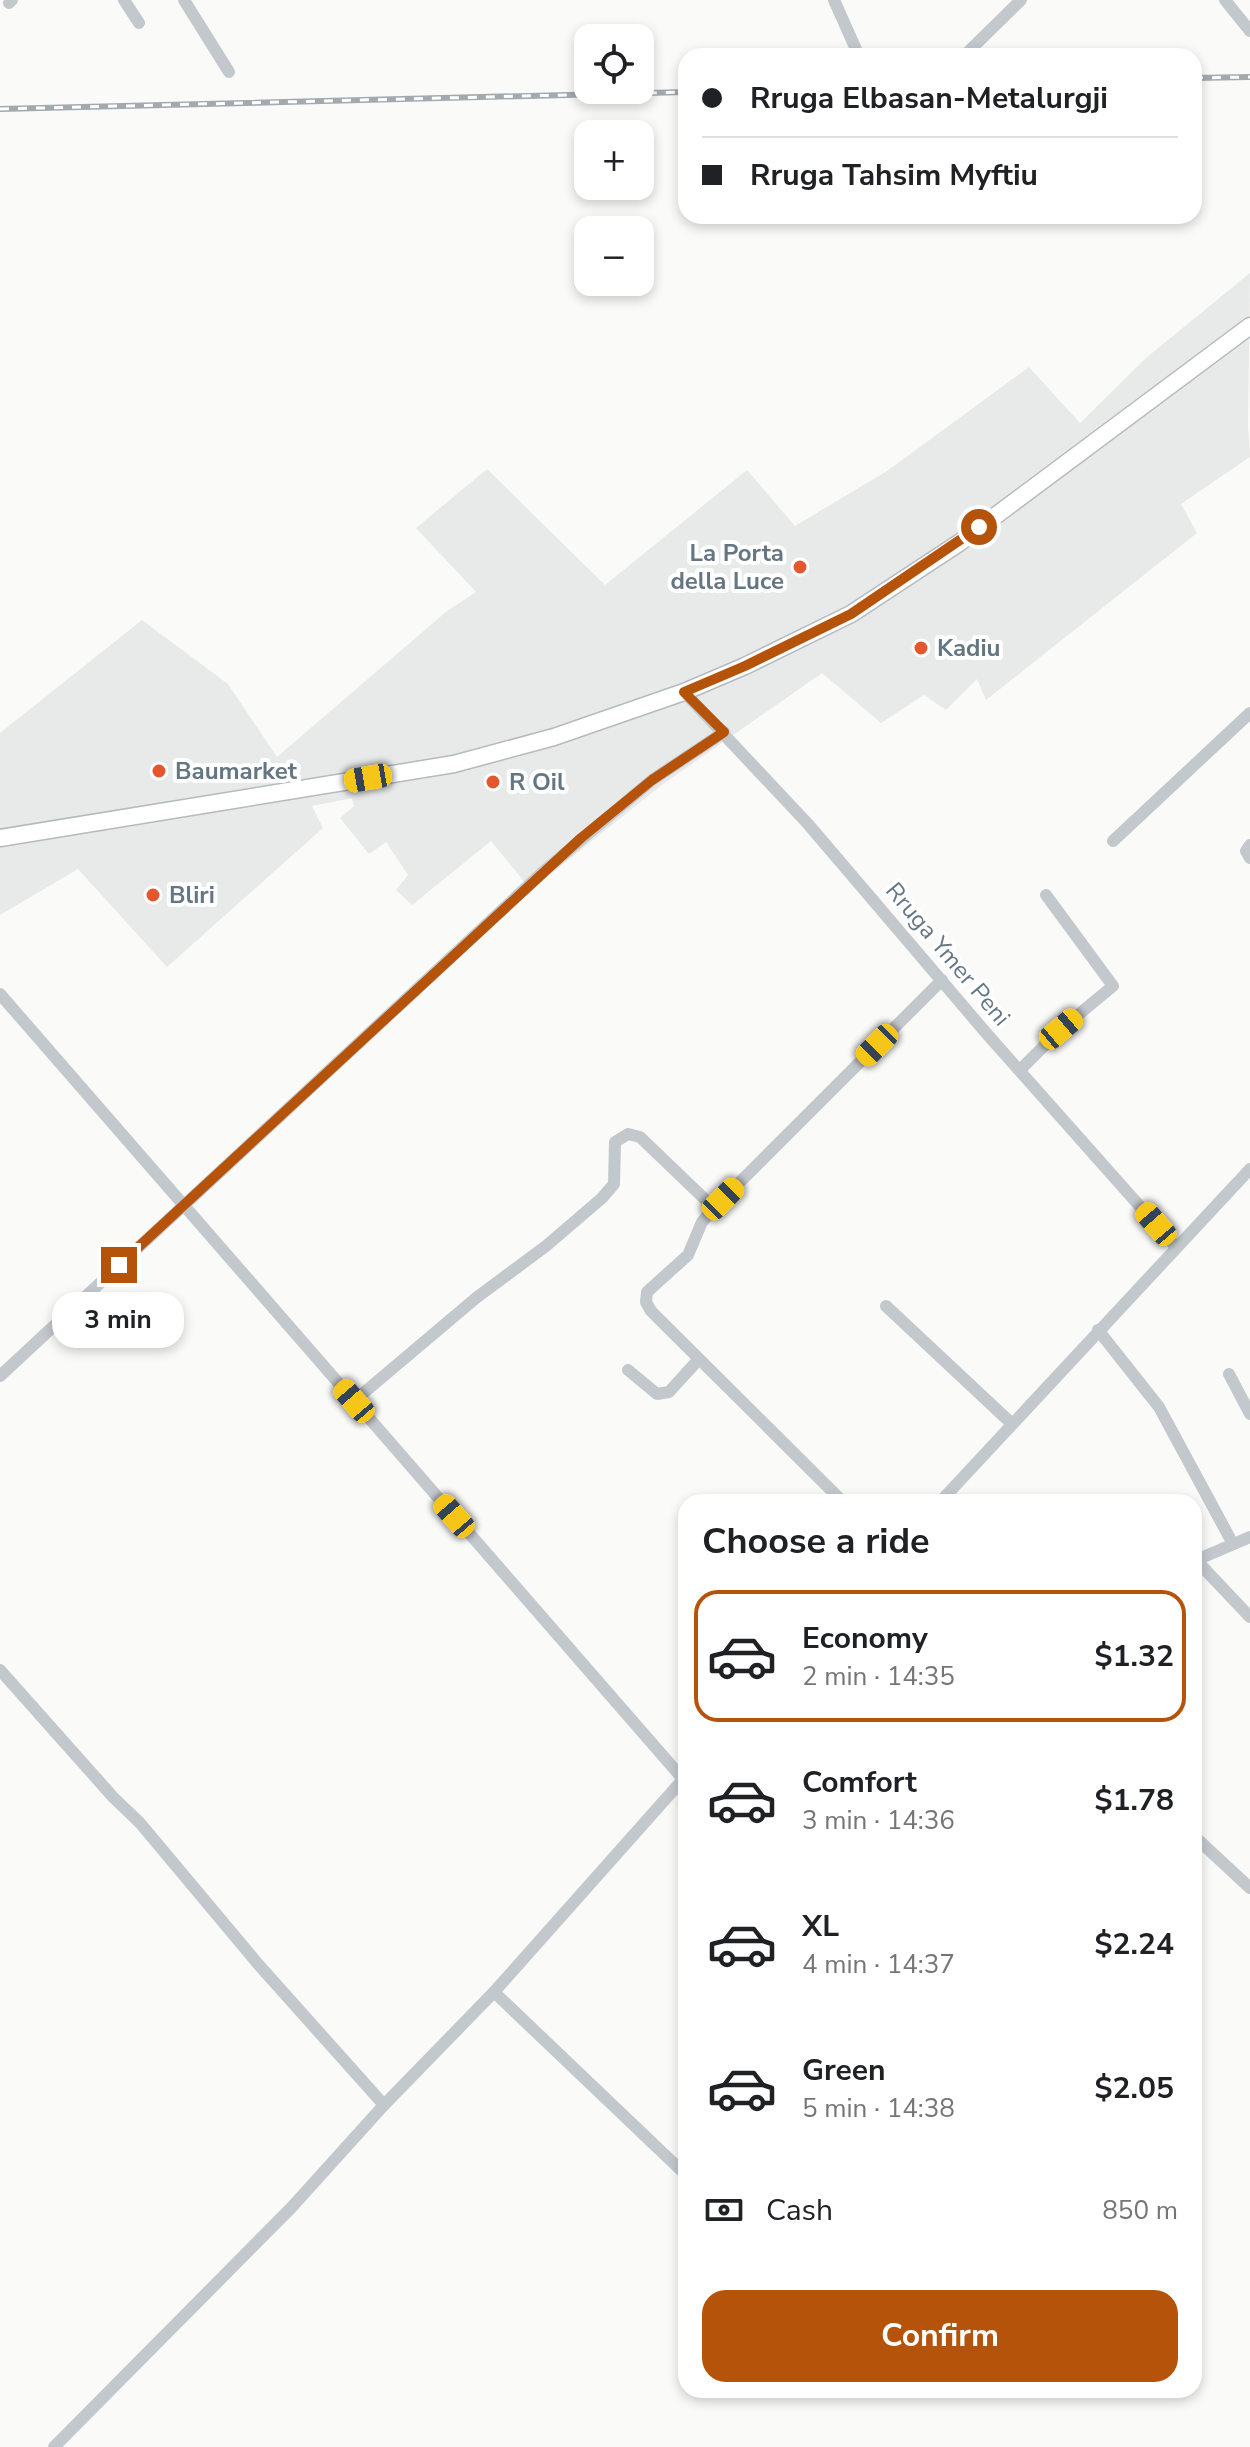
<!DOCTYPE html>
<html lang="en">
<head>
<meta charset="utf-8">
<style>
	:root { --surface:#fff; --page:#f2f2f2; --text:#202124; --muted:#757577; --line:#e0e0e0; --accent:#b45309 }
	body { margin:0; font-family:"Nunito Sans",sans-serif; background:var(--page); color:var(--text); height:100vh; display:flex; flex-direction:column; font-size:30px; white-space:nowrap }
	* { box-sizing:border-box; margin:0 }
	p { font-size:26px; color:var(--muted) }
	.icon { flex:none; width:44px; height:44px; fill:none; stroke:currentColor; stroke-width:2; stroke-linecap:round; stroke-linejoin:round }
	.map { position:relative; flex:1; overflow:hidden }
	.drawer { position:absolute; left:678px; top:1494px; width:524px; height:904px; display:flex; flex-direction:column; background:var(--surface); border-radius:24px; box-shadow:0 4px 12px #0003 }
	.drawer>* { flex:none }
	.hud { position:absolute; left:678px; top:48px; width:524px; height:176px; border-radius:24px; box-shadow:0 4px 12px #0003; display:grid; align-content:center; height:176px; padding:0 24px; background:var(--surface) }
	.buttons { position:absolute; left:574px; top:24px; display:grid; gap:16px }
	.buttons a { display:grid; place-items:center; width:80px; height:80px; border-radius:16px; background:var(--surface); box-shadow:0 4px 12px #0003; font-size:40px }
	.end { position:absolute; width:36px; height:36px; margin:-18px; border:10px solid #b45309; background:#fff; box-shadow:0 0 0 4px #fff }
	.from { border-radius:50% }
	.bubble { position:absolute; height:56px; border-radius:24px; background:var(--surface); box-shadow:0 4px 12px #0003; font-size:26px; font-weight:700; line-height:56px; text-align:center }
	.car { position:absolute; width:24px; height:48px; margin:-24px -12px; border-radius:10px; box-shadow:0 0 6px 2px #0007; background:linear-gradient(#f5c518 24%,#345 0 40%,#f5c518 0 76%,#345 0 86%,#f5c518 0) }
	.hud b { display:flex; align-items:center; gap:28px; height:76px; font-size:30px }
	.hud b+b { border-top:2px solid var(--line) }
	.hud i { width:20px; height:20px; background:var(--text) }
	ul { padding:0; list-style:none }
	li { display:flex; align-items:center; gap:24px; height:132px; margin:0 16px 12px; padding:0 8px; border:4px solid transparent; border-radius:24px }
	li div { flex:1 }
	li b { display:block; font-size:30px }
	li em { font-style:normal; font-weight:700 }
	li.active { border-color:var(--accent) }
	li>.icon { width:72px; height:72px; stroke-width:1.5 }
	h2 { padding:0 24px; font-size:36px; line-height:96px }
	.pay { display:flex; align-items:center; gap:20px; height:88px; padding:0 24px; font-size:30px }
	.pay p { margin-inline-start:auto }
	.button { display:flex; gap:16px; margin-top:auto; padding:16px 24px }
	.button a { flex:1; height:92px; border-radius:24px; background:var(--accent); color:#fff; font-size:32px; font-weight:700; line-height:92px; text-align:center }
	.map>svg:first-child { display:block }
	.built { fill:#e8e9e9 }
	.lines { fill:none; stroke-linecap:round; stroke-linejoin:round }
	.major-casing { stroke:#b5babe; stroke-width:19 }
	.minor { stroke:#c3c8cc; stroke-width:12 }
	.major { stroke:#fff; stroke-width:16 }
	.rail-casing { stroke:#a2aab0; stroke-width:6 }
	.rail { stroke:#fff; stroke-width:3; stroke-dasharray:9; stroke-linecap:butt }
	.route { stroke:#b45309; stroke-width:10 }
	.poi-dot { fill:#e4572e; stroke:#fff; stroke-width:3 }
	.labels { text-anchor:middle; stroke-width:8; stroke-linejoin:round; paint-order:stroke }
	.poi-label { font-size:24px; font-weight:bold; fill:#657683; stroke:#fff; text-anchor:start }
	.street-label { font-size:24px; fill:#657683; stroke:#fff }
</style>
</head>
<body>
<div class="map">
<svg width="1250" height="2447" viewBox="0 0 1250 2447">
	<rect width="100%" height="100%" fill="#fafaf8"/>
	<path class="built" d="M1250,273L1248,425L1250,457L1181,504L1197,533L986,700L977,679L946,710L924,695L881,723L822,673L659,787L531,890L491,841L412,905L396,890L408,875L386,842L369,854L340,818L354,806L352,798L312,806L323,828L167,967L78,869L0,915V733L142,620L228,684L277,757L447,611L476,592L416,528L487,469L605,585L747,470L795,526L887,471L1029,367L1080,423L1146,358Z"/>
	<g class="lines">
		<defs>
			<path id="major" d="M0,838L454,764L554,737L684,692L745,666L851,614L959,543L1250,326"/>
		</defs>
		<use href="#major" class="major-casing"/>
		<g class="minor">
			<path d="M124,0L139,23"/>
			<path d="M184,0L229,72"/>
			<path d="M834,0L859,56"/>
			<path d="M1225,0L1250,31"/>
			<path d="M9,3L12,0"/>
			<path d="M964,56L1021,0"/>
			<path d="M684,692L808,824L987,1034L1176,1247"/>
			<path d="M1113,841L1250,713"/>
			<path d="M1250,845L1246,851L1250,858"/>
			<path d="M0,994L683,1779"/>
			<path d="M1020,1070L1061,1029L1113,986L1046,895"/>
			<path d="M886,1306L1011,1423"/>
			<path d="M1098,1330L1159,1407L1233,1544"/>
			<path d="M628,1370L657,1394L669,1392L699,1359"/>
			<path d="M1229,1374L1250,1414"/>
			<path d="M0,1376L544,871L652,780L724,732"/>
			<path d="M354,1401L476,1298L546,1246L602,1198L614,1184L615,1142L628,1134L640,1137L714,1208"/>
			<path d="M843,1502L651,1311L646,1302L647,1292L688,1255L702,1222L714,1208L942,980"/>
			<path d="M940,1502L1250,1169"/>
			<path d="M1196,1560L1250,1617"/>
			<path d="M1194,1561L1250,1537"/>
			<path d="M0,1670L113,1797L140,1823L258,1964L384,2105"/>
			<path d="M1194,1836L1250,1888"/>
			<path d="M494,1992L686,2175"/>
			<path d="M54,2447L291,2208L384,2105L494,1992L686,1776"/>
		</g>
		<use href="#major" class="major"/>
		<defs>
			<g id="rail">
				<path d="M1194,78L1250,77"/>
				<path d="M0,109L686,92"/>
			</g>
		</defs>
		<use href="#rail" class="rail-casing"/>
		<use href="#rail" class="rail"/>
	</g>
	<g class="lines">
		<path class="route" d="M119,1265L581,838L652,780L724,732L684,692L745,666L851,614L979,527"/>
	</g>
	<g class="poi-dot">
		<circle cx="800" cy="567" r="8"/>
		<circle cx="921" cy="648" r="8"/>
		<circle cx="159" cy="771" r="8"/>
		<circle cx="493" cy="782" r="8"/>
		<circle cx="153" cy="895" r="8"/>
	</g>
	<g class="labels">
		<g class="poi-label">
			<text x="784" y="561" text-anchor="end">La Porta<tspan x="784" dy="28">della Luce</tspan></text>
			<text x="937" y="656">Kadiu</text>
			<text x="175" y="779">Baumarket</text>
			<text x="509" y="790">R Oil</text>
			<text x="169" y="903">Bliri</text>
		</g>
		<g class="street-label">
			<text transform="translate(948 954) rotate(50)" y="8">Rruga Ymer Peni</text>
		</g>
	</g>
</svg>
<div class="buttons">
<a><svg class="icon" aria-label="locate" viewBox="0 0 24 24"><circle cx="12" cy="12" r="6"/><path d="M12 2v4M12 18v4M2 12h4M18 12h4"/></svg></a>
<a>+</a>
<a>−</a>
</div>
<i class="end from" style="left:979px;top:527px"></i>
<i class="end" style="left:119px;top:1265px"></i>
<div class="bubble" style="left:52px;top:1292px;width:132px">3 min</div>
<i class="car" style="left:368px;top:778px;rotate:260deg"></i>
<i class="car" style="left:1061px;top:1029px;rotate:50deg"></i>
<i class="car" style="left:877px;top:1045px;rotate:225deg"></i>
<i class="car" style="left:723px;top:1199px;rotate:45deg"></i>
<i class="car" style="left:1156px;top:1224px;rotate:319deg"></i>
<i class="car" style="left:354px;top:1401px;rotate:319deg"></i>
<i class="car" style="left:454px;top:1516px;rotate:319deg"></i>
<div class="hud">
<b><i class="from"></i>Rruga Elbasan-Metalurgji</b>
<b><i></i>Rruga Tahsim Myftiu</b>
</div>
<section class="drawer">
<h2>Choose a ride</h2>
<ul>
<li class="active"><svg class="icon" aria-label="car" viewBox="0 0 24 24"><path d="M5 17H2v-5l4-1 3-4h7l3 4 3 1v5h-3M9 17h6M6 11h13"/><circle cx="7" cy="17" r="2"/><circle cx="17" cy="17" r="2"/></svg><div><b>Economy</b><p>2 min · 14:35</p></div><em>$1.32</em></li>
<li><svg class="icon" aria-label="car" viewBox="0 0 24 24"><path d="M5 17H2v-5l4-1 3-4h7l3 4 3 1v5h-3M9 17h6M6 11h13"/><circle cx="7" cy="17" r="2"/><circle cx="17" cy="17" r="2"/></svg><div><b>Comfort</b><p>3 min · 14:36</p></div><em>$1.78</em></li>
<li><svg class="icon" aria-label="car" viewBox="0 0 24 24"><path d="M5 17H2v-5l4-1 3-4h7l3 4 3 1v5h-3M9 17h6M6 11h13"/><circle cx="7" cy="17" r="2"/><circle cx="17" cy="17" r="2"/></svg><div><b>XL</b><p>4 min · 14:37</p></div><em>$2.24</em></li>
<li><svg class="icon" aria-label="car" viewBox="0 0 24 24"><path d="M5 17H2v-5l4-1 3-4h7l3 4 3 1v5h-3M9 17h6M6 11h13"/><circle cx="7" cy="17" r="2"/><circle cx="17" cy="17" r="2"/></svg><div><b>Green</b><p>5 min · 14:38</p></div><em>$2.05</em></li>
</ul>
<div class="pay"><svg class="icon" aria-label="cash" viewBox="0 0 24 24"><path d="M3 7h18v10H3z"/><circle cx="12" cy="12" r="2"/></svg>Cash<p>850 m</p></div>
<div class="button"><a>Confirm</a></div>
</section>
</div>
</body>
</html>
